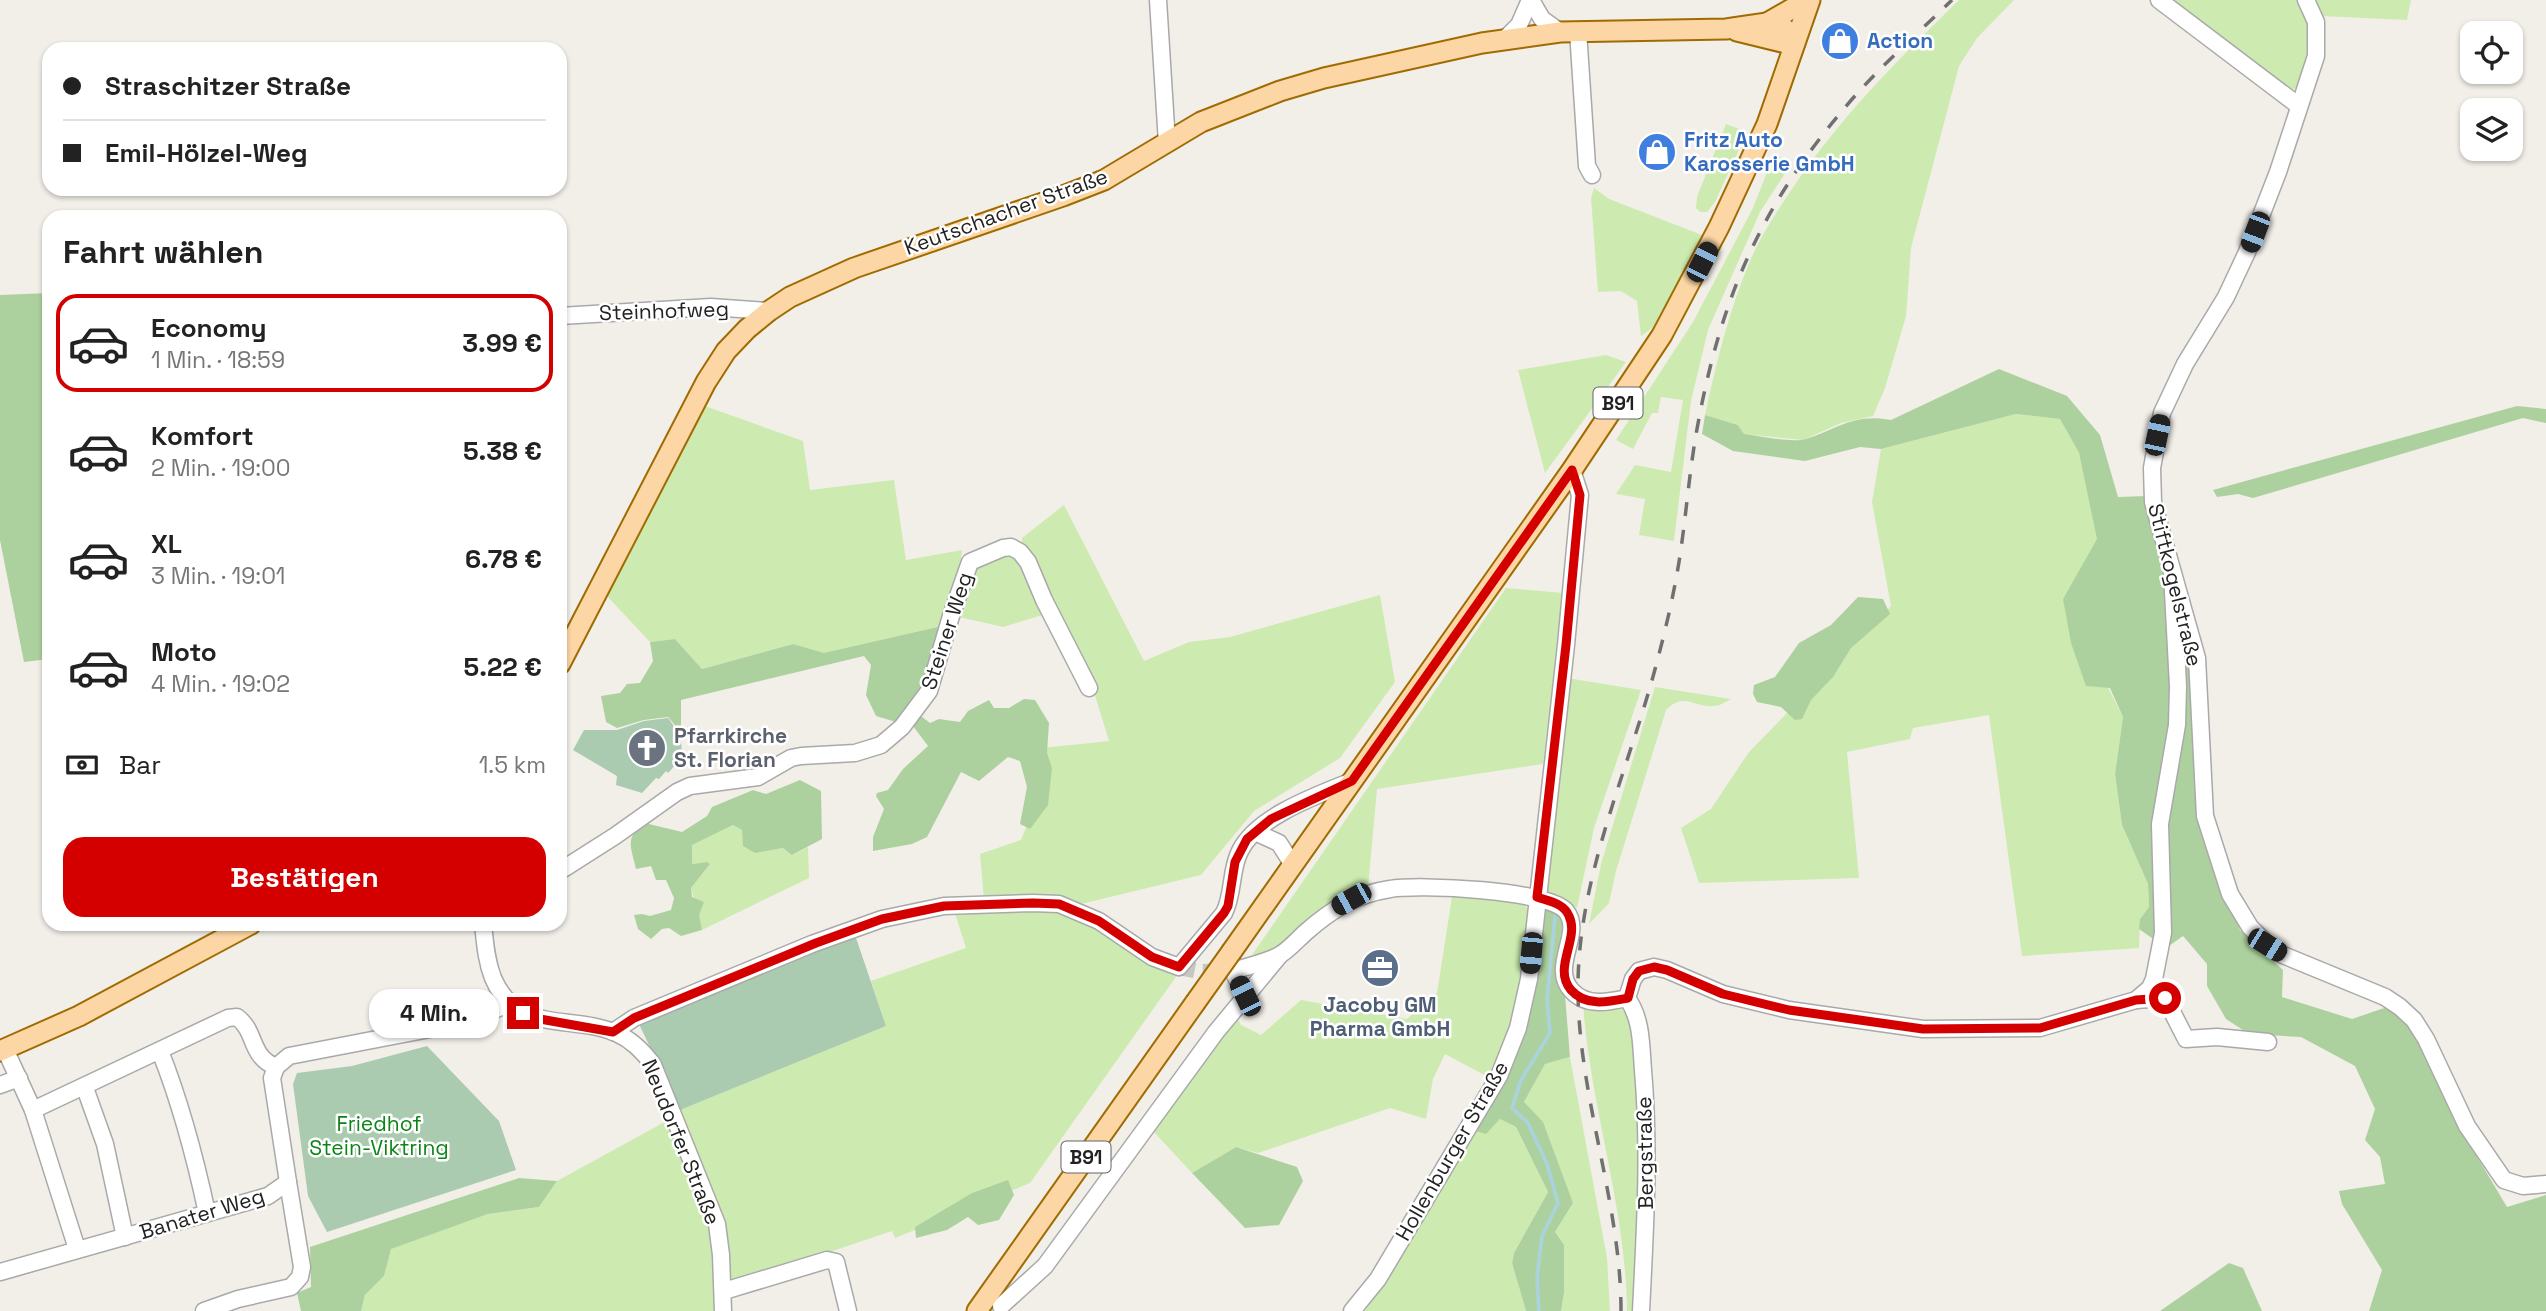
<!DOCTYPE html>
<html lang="de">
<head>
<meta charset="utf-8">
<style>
	:root { --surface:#fff; --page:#f6f6f6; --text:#222; --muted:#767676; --line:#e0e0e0; --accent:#d40000 }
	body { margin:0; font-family:"Space Grotesk",sans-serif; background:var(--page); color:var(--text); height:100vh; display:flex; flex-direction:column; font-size:26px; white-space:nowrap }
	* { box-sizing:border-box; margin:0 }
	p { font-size:23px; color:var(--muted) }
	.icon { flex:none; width:38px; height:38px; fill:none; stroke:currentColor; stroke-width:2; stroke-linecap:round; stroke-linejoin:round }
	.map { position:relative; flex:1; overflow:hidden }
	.drawer { position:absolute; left:42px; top:210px; width:525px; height:721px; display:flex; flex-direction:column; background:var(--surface); border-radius:21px; box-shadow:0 2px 5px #0004 }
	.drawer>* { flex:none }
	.hud { position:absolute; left:42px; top:42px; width:525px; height:154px; border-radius:21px; box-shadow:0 2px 5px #0004; display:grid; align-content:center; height:154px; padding:0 21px; background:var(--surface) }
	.buttons { position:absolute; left:2460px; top:21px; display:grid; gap:14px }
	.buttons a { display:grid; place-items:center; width:63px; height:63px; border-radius:14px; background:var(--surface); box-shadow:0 2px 5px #0004; font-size:35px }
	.end { position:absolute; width:32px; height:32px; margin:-16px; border:9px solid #d40000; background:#fff; box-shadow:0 0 0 4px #fff }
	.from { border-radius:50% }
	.bubble { position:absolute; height:49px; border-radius:21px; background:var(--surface); box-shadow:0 2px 5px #0004; font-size:23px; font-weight:700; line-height:49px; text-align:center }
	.car { position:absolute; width:21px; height:42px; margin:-21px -10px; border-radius:9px; box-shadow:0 0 5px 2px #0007; background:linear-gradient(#222 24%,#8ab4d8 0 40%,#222 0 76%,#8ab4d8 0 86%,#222 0) }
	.hud b { display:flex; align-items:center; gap:24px; height:66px; font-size:26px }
	.hud b+b { border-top:2px solid var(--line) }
	.hud i { width:18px; height:18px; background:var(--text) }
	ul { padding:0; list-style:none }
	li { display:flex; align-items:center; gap:21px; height:98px; margin:0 14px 10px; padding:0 7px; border:4px solid transparent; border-radius:21px }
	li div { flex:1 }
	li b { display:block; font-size:26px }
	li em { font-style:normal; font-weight:700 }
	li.on { border-color:var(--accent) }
	li>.icon { width:63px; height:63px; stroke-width:1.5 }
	h2 { padding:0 21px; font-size:32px; line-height:84px }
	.pay { display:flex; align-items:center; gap:18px; height:77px; padding:0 21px; font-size:26px }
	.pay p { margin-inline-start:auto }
	.primary-button { display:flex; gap:14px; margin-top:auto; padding:14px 21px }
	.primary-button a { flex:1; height:80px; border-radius:21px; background:var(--accent); color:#fff; font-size:28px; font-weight:700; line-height:80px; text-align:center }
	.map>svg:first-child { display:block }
	.grass { fill:#cdebb0 }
	.forest { fill:#add19e }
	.cemetery { fill:#aacbaf }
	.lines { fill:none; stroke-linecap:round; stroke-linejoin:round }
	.stream { stroke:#aad3df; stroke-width:3.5 }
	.minor-tunnel { stroke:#c8c6c1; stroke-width:16; stroke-dasharray:16 8; stroke-linecap:butt }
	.minor-casing { stroke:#a9a9a9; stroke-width:19 }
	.major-casing { stroke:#a06b00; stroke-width:23 }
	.minor { stroke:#fff; stroke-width:16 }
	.major { stroke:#fcd6a4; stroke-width:19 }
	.rail { stroke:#707070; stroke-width:3.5; stroke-dasharray:14 14; stroke-linecap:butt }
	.major-bridge-casing { stroke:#a06b00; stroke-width:23; stroke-linecap:butt }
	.major-bridge { stroke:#fcd6a4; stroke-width:19 }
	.route { stroke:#d40000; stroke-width:9 }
	.labels { text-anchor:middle; stroke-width:5; stroke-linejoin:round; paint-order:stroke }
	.shield { fill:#fff; stroke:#646464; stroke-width:2 }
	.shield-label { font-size:19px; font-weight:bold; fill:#222 }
	.shop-label { font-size:21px; font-weight:bold; fill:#366cbe; stroke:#fff; text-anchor:start }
	.street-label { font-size:21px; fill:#222; stroke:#fff }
	.worship-label { font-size:21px; font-weight:bold; fill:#5b616d; stroke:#fff; text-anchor:start }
	.service-label { font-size:21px; font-weight:bold; fill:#4e5e75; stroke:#fff }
	.park-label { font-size:21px; fill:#0c8416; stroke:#fff }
</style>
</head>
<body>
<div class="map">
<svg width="2546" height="1311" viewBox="0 0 2546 1311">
	<rect width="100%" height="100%" fill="#f2efe9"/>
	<g class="grass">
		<path d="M1959,0H2014L1977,38L1959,66L1911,248L1906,316L1885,388L1873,416L1841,423L1803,440L1744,434L1738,425L1705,415C1716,363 1729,311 1750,261C1760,237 1775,214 1790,192C1840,117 1895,63 1959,0Z"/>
		<path d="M2169,0H2301C2316,42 2312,45 2299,86L2292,90L2283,88Z"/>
		<path d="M2317,0H2411L2407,20L2320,16L2315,3Z"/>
		<path d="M1726,124L1747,132L1715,202L1707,212H1700L1696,208L1697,197Z"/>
		<path d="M1779,156L1791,164L1760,212L1708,330L1691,401L1674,541L1639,535L1645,499L1616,494L1635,465L1671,472L1683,400L1661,397L1658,413H1652L1633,449L1616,440L1693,322L1753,208L1773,157Z"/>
		<path d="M1594,188L1609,199L1702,235L1655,326L1641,336L1637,301L1621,291L1598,292L1591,198Z"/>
		<path d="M1606,355L1626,362L1545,473L1518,370Z"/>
		<path d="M702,405L803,441L810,490L894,480L906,560L962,550L958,584L942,626L824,654L793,644L702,669L675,639L650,642L605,594Z"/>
		<path d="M2016,414L2060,419L2079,453L2098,539L2063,599L2123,717L2115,774L2122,825L2148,884L2149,907L2140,919L2139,948L2022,956L1989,715L1913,728L1910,739L1847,752L1859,878L1699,883L1681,828L1711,809L1749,752L1891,606L1872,502L1881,449Z"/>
		<path d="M1064,505L1144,661L1189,642L1230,637L1380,595L1395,682L1340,758L1254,811L1201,875L1077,905L984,900L980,854L1021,840L1039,795L1042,748L1109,741L1093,689L1022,547V538Z"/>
		<path d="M1004,552L1014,553L1024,563L1046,614L1003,627L955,616L977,564Z"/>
		<path d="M1506,588L1563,593L1543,764L1377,789L1368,887L1335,901L1274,951L1252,955Z"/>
		<path d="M1567,678L1641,690L1594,828L1577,908L1549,894L1545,886Z"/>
		<path d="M1655,687L1731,699C1727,701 1720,706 1715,706C1694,708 1684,691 1666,710L1616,871L1609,903L1589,924L1601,864Z"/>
		<path d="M733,825L742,830L754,853L783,848L793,855L808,847L809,878L702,930L691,888L710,864L707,862L692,864L691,845Z"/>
		<path d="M1452,897L1522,902L1531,913L1525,978L1513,1026L1488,1077L1445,1054L1433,1079L1426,1119L1390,1108L1258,1153L1236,1147L1192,1173L1153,1131L1210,1050L1238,1019L1241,1025L1261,1035L1301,1000L1407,1019L1437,993Z"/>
		<path d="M1049,910L1068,913L1178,974L1030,1183L895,1238L892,1231L744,1281L729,1280L680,1110L886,1026L871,981L966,948L955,913Z"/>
		<path d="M1583,1003L1619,1008L1630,1014L1641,1100L1636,1311H1627C1626,1207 1590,1107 1583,1003Z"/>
		<path d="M1570,1057L1607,1258L1610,1311H1561L1564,1293L1555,1232L1573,1203L1524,1102L1545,1064Z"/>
		<path d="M670,1119L713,1226L719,1311H361L365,1295L384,1276L390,1249L488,1214L539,1207L557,1181Z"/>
		<path d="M1500,1119L1516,1127L1548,1192L1514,1253L1512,1263L1526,1311H1365L1475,1131L1486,1133Z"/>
	</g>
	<g class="forest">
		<path d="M49,293V659L24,662L0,540V295Z"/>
		<path d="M1999,369L2067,396L2100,435L2118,497L2146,496L2190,665L2200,814L2240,930L2283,970L2282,997L2352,1019L2390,1006L2419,1036L2460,1128L2507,1207L2546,1195V1311H2369L2382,1270L2342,1204L2339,1191L2385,1184L2380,1157L2365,1140L2375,1109L2355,1066L2301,1037L2249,1034L2226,1019L2207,986V964L2183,936L2166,948L2139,929L2140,919L2149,907L2148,884L2122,825L2115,774L2123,717L2110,688L2086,686L2071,643L2063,599L2097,539L2079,453L2060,419L2016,414L1881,449L1860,447L1805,461L1733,451L1702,434L1705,415L1738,425L1744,434C1760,436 1792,443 1806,439C1838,429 1853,413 1891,420Z"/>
		<path d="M2517,406L2546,409V423L2523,418L2253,498L2238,494L2217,497L2213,490Z"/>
		<path d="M1858,597L1883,599L1890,614L1851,648L1833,677L1811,700L1802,719L1795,720L1781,707L1757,702L1753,694L1754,685L1775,677L1799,643L1831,625Z"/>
		<path d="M942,626C931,662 925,697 896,722L876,716L866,695L871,665L864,656L681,700V728L679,730L668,717L644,720L617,728L606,722L601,696L620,693L627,684L640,683L653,661L650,642L675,639L702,669L793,644L824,653Z"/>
		<path d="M1024,699L1035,700L1049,723L1047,753L1052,768L1048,805L1030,829L1020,824L1027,787L1020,761L1008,757L979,781L961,772L927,837L912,844L873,851V837L884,809L876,796L877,793L888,790L903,769L928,746L913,726L921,716L930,723L939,719L960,722L968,711L989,700L994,708H1009Z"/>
		<path d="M800,780L821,791L822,839L792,855L783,848L755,853L743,846L742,830L733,825L692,845V864L707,862L710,864L691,888L692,897L704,902L699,915L702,930L681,936L669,928L662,929L651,939L638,929L634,915L642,914L650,916L671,910L674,898L666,880H656L651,866L636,869C631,847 624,837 645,823L682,832L707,816L712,807L753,790L766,794Z"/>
		<path d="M1552,908L1566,921L1557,985L1565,995L1570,1057L1545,1064L1524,1102L1543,1122L1573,1203L1555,1232L1564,1245V1293L1561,1311H1526L1512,1263L1514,1253L1548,1192L1516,1127L1500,1119L1486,1134L1475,1131L1501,1080L1542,917L1546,909Z"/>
		<path d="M1236,1147L1297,1167L1303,1181L1279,1225L1245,1228L1192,1173Z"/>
		<path d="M519,1178L557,1181L539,1207L488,1214L391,1249L384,1276L365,1295L361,1311H301L297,1293L311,1287L310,1247Z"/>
		<path d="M1008,1180L1014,1195L999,1220L978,1225L968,1217L947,1230L916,1238L915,1227L972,1193Z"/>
		<path d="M2229,1263L2243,1268L2262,1311H2160Z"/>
	</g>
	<g class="cemetery">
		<path d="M668,718C684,739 688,753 668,773L666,771L659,779L656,778L642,793L616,785L617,776L573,750L584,730H617L644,721Z"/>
		<path d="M855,935L886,1026L680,1110L638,1022Z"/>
		<path d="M427,1046L499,1121L516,1170L327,1232L308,1196L293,1084L297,1073L352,1066Z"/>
	</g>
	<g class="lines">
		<path class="stream" d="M1539,1311L1537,1279L1542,1236L1558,1203L1547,1164L1528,1123L1512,1108L1521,1080L1550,1033L1547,1000L1555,917"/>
		<path class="minor-tunnel" d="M1179,967L1203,972L1225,971"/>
		<defs>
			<g id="minor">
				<path d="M1158,0L1167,143"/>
				<path d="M1531,0L1542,19L1560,32"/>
				<path d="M2159,0L2299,106"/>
				<path d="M2306,0L2316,22V56L2278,172L2247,252L2226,297L2185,364L2162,413L2152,468L2153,502L2197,658L2205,816L2230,894L2250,927L2268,945L2283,955L2385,997L2400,1007L2414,1020L2426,1039L2467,1126L2504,1180L2523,1186L2546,1184"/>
				<path d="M1578,31L1587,166L1592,175"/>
				<path d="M1504,40L1519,25L1530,0"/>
				<path d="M560,316L711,307L769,311"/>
				<path d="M1255,832L1279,843L1293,865"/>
				<path d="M560,871L615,836L677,792L690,786L758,777L791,758L801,756L855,753L881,745L902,727L929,691L951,616L970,562L1003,548L1011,547L1020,552L1028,562L1044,600L1089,688"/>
				<path d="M483,924C485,942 486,960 493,978C517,1035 571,1014 616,1033C632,1040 643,1051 653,1065L717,1224L721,1255L723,1311"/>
				<path d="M1245,996L1233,971C1248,966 1264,963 1278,956C1288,951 1298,939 1306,932C1331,910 1356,894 1390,889C1419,884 1548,890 1566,911C1584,933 1549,967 1572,991C1587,1007 1609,1002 1627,998L1633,979L1639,971L1654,967L1667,970L1723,994L1789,1010L1923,1029L2040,1028L2136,1000L2150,988L2154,979L2163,933L2160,824L2177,725L2178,686L2172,573"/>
				<path d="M1627,998C1642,1019 1641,1045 1643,1070C1650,1151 1645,1231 1641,1311"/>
				<path d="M2136,1000L2165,998L2186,1039L2217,1037L2268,1042"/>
				<path d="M613,1032L634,1018L812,944L882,919L944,906L1033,903L1059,904L1099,921L1152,957L1179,967L1224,913C1234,894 1230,870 1240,851C1257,816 1318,795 1352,781"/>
				<path d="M5,1049L33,1110L77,1249"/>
				<path d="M160,1051C181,1104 195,1157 207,1213"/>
				<path d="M276,1067L289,1056L461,1023L509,1004"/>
				<path d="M0,1085L19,1078"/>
				<path d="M85,1088L105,1144L125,1237"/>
				<path d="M33,1110L228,1018L237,1017C257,1032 249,1056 276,1067"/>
				<path d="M0,1272L268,1196L288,1182L272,1078L276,1067"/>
				<path d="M724,1291L827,1260L836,1262L848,1311"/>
				<path d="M1001,1306L1045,1266L1216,1032L1280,955"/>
				<path d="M204,1311L238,1299L291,1287L300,1277L302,1267L288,1182"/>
				<path d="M1352,1311L1378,1279L1499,1076L1518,1028L1529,979L1566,645L1580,495L1572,470"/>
			</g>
			<g id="major">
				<path d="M1767,23L1807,0"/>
				<path d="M1737,31L1794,45"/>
				<path d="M560,664L706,382L726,351L747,329L769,311L790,297L854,268L1063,196L1104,180L1201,122L1280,91L1324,78L1482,43L1560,32L1726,29L1767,23L1783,27L1790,34L1794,45"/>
				<path d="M1232,951L1572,470L1662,335L1719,227L1767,124L1810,0"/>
				<path d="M0,1051L79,1016L251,924"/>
				<path d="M977,1311L1195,1003"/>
			</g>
		</defs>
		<use href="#minor" class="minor-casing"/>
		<use href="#major" class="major-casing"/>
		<use href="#minor" class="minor"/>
		<use href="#major" class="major"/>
		<path class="rail" d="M1621,1311C1621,1204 1580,1102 1578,995C1576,883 1625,779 1654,673C1664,636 1673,599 1679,562C1686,518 1689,473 1697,429C1720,302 1758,211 1842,111C1875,71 1915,36 1952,0"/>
		<defs>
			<path id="major-bridge" d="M1195,1003L1232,951"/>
		</defs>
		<use href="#major-bridge" class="major-bridge-casing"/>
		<use href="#major-bridge" class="major-bridge"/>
	</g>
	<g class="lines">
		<path class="route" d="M523,1013L540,1019L613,1032L634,1018L816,943L882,919L944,906L1033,903L1059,904L1099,921L1152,957L1179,967L1224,913L1228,906L1235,862L1247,839L1271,819L1352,781L1572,470L1580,495L1566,645L1537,897C1548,901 1564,903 1569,916C1580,939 1552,968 1571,990C1586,1007 1608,1002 1628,998L1633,979L1639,971L1654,967L1667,970L1723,994L1789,1010L1923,1029L2040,1028L2136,1000L2165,998"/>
	</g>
	<defs>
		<symbol id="shop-disc" viewBox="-11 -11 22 22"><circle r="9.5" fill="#3f7fe0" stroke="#fff"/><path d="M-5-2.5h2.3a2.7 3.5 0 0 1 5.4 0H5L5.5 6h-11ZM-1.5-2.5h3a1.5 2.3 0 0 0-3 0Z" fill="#fff"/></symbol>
		<symbol id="church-disc" viewBox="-11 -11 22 22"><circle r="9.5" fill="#6b7280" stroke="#fff"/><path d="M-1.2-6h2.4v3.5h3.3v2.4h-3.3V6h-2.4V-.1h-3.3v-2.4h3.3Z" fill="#fff"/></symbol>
		<symbol id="office-disc" viewBox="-11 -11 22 22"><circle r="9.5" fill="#5c6f8a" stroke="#fff"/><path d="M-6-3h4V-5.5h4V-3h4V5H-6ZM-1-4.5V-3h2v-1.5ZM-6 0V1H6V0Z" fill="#fff"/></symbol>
	</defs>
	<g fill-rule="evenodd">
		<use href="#shop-disc" x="1818" y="19" width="44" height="44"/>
		<use href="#shop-disc" x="1635" y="130" width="44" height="44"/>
		<use href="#church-disc" x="625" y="726" width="44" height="44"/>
		<use href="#office-disc" x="1358" y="946" width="44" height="44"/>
	</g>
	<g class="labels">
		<g class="shield">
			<rect x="1593.5" y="387.5" width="49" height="31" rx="5"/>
			<rect x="1061.5" y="1141.5" width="49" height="31" rx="5"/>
		</g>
		<g class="shield-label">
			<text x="1618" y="410">B91</text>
			<text x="1086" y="1164">B91</text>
		</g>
		<g class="shop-label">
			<text x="1867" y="48">Action</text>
			<text x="1684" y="147">Fritz Auto<tspan x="1684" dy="24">Karosserie GmbH</tspan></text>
		</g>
		<g class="street-label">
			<text transform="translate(1006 212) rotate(-20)" y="7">Keutschacher Straße</text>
			<text transform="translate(664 311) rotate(-2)" y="7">Steinhofweg</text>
			<text transform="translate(2175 585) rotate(76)" y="7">Stiftkogelstraße</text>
			<text transform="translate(947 631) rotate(-72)" y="7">Steiner Weg</text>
			<text transform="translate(681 1142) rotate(68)" y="7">Neudorfer Straße</text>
			<text transform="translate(1452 1151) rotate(-60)" y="7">Hollenburger Straße</text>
			<text transform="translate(1645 1153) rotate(-91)" y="7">Bergstraße</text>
			<text transform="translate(202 1214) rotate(-17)" y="7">Banater Weg</text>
		</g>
		<g class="worship-label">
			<text x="674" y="743">Pfarrkirche<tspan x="674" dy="24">St. Florian</tspan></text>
		</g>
		<g class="service-label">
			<text x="1380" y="1012">Jacoby GM<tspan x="1380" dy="24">Pharma GmbH</tspan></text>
		</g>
		<g class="park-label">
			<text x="379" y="1131">Friedhof<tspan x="379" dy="24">Stein-Viktring</tspan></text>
		</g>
	</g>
</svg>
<div class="buttons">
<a><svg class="icon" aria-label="locate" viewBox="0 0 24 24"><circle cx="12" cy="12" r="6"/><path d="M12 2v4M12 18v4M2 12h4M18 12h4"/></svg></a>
<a><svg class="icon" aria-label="layers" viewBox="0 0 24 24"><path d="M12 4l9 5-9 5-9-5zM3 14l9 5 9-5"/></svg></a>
</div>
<i class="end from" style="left:2165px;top:998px"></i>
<i class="end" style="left:523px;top:1013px"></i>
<div class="bubble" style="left:369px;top:989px;width:130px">4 Min.</div>
<i class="car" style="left:2255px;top:232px;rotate:201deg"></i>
<i class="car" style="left:1702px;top:262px;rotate:27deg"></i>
<i class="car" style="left:2157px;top:435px;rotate:12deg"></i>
<i class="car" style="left:1351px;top:899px;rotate:241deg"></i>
<i class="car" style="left:2267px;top:945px;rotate:122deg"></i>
<i class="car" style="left:1531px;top:953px;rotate:185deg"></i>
<i class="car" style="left:1245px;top:996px;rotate:334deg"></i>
<div class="hud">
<b><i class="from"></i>Straschitzer Straße</b>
<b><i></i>Emil-Hölzel-Weg</b>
</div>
<section class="drawer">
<h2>Fahrt wählen</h2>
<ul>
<li class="on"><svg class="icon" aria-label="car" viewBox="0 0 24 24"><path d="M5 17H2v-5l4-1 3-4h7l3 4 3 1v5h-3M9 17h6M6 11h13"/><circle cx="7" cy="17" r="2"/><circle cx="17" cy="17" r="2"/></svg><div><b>Economy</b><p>1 Min. · 18:59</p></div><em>3.99 €</em></li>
<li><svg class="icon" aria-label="car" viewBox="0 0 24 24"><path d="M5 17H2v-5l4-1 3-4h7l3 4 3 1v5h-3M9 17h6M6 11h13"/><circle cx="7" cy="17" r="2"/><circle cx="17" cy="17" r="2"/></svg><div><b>Komfort</b><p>2 Min. · 19:00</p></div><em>5.38 €</em></li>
<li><svg class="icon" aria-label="car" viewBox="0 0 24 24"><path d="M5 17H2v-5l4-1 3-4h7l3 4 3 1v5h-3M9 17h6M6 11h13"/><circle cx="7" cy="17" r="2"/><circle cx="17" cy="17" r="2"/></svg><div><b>XL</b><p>3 Min. · 19:01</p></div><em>6.78 €</em></li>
<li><svg class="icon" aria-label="car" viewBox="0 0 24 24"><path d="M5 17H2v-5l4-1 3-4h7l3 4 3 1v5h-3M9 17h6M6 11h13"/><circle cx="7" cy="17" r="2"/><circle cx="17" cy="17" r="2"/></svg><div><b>Moto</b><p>4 Min. · 19:02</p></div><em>5.22 €</em></li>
</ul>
<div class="pay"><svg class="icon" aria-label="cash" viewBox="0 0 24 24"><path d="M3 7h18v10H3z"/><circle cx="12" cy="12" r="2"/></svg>Bar<p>1.5 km</p></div>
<div class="primary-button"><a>Bestätigen</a></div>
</section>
</div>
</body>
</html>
